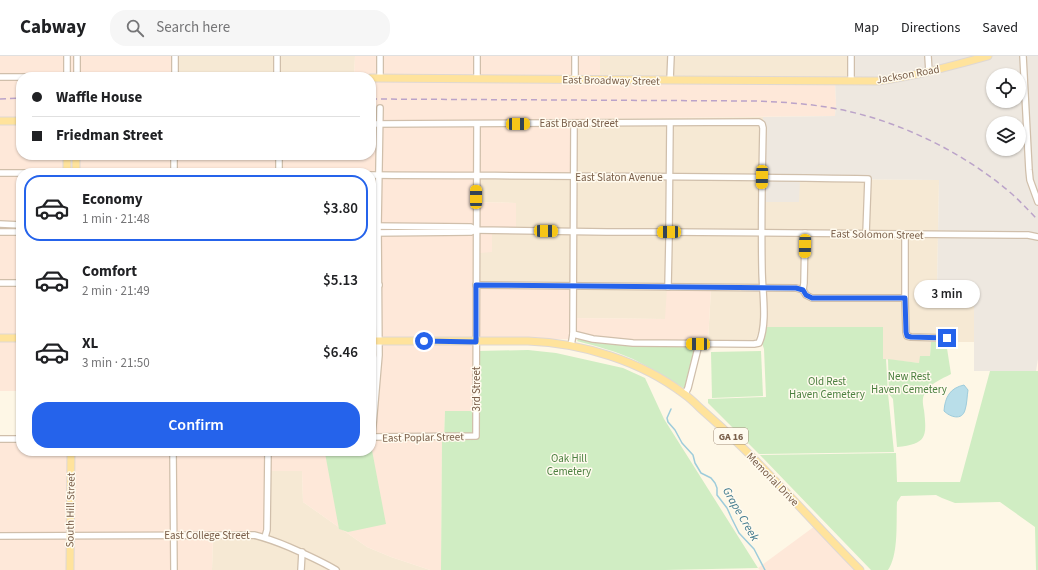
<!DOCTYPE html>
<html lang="en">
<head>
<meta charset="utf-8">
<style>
	:root { --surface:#fff; --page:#f6f6f6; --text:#202124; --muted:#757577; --line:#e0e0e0; --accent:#2563eb }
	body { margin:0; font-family:"Source Sans 3",sans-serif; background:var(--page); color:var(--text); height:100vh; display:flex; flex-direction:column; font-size:15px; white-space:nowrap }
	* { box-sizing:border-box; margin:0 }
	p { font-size:13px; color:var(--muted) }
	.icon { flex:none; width:22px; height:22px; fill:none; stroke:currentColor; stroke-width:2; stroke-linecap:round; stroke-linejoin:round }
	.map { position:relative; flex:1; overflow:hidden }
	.panel { position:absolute; left:16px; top:112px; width:360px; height:288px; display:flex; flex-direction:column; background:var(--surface); border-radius:16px; box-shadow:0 1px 3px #0004 }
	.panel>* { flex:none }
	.guide { position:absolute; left:16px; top:16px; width:360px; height:88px; border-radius:16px; box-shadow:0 1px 3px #0004; display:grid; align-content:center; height:88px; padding:0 16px; background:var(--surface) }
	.tools { position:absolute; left:986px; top:12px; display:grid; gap:8px }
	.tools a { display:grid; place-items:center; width:40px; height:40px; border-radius:50%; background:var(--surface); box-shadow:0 1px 3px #0004; font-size:20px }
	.end { position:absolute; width:18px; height:18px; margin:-9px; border:5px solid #2563eb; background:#fff; box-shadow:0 0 0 2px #fff }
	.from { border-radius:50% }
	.bubble { position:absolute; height:28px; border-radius:14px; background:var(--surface); box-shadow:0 1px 3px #0004; font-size:13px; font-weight:600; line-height:28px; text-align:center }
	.car { position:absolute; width:12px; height:24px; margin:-12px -6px; border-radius:5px; box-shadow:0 0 3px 1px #0007; background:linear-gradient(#f5c518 24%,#345 0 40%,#f5c518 0 76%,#345 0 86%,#f5c518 0) }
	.guide b { display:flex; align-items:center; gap:14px; height:38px; font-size:15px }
	.guide b+b { border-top:1px solid var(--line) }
	.guide i { width:10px; height:10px; background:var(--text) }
	ul { padding:7px 0 0; list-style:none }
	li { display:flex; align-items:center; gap:12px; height:66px; margin:0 8px 6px; padding:0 8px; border:2px solid transparent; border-radius:16px }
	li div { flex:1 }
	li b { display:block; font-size:15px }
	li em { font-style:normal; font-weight:600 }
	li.on { border-color:var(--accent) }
	li>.icon { width:36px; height:36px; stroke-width:1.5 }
	.cta { display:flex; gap:8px; margin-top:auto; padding:8px 16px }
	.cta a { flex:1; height:46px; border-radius:16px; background:var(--accent); color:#fff; font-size:16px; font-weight:600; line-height:46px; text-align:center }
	header { display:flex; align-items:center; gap:24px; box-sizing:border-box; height:56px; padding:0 20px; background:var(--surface); border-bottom:1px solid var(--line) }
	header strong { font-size:19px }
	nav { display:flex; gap:22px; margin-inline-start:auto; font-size:14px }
	.search { width:280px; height:36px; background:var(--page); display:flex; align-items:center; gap:10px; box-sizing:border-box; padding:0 14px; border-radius:16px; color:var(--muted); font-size:15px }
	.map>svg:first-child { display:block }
	.residential { fill:#f6e9d4 }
	.commercial { fill:#fee8d9 }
	.industrial { fill:#eee8e0; fill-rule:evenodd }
	.green { fill:#d0edc3 }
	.water { fill:#b9dee9; stroke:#9eccdb }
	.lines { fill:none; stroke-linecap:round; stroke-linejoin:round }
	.stream { stroke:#9eccdb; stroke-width:1.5 }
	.minor-casing { stroke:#d0bfab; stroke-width:8 }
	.major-casing { stroke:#dfd8d3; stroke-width:9 }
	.minor { stroke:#fff; stroke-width:5.5 }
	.major { stroke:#ffe39c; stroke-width:7 }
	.rail { stroke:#bba3c9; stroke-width:1.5; stroke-dasharray:6 4; stroke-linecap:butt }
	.route { stroke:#2563eb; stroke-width:5 }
	.labels { text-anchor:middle; stroke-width:3; stroke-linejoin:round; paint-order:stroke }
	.shield { fill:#fffaee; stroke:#a18d7a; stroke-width:1 }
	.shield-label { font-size:10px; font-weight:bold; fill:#795e49 }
	.street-label { font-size:11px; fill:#795e49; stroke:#fffaee }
	.park-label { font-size:11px; fill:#4c8040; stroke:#fffaee }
	.water-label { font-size:12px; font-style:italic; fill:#417a8e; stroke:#fffaee }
</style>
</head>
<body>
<header>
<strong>Cabway</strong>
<div class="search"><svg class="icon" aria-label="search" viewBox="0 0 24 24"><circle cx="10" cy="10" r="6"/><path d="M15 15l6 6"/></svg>Search here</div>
<nav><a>Map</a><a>Directions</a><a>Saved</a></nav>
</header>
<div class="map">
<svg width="1038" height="514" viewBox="0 0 1038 514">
	<rect width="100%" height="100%" fill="#fef7e6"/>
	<g class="residential">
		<path d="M176,0H355L354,21H176Z"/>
		<path d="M600,0H851L850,26L600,24Z"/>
		<path d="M763,61V146L800,123L939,124L937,231H974V286H931L930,300L919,307L883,303V271H760L755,285H708L711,233L665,263L570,262L569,232L479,231L480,197L492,174L516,173V147L477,146L478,120L576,63Z"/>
		<path d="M267,415H302L303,446L367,491L391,501L430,514H212L213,480Z"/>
	</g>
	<g class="commercial">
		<path d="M0,0H176V21H21V99H371V21H354L355,0H600V24L835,26L836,47L835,60L576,63V123L478,121L477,146L516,147V174H492V196L480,197L479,230L569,232L570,262L665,263L667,232H711L708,285L478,282V355H445L444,383H442L441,514H430L391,501L367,491L303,446L302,415H267L265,481L213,480L212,514H0V386H21V395H371V117H21V335H0Z"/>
		<path d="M815,470L856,514H760L758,512Z"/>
	</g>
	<path class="industrial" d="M851,0H1038V303L1036,315H974V231H937L939,124L800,123L799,146H763V61L835,60L836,47L835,26L850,25ZM993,19H1019V45H993ZM993,67H1019V93H993Z"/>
	<g class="green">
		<path d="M766,271H883V303H886L888,338L889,347L894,396L759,398L708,347V343L766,341L764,293L762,287Z"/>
		<path d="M579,282L604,287L630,290L695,291L685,333C668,322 651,312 633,303C615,295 596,290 577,285Z"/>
		<path d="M931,286H946L951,318C942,323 928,328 924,339C922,343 923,349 924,354C927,381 927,388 897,391L893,343L889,338L888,303L919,307L920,300H930Z"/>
		<path d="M528,294L556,297L623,312L645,322L664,363L758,512L665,514H441L442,383H444L445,355H478V295Z"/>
		<path d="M761,295L763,340L712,342L711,296Z"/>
		<path d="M990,315H1038V514H1036L1035,471L1000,446L955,447L942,442L936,439L901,440L897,446C896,465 899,498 888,514H871L760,399L896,397L897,426H960Z"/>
		<path d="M371,389L386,468L348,476L339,473L325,397L336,395H371Z"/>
	</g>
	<path class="water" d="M964,329L968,334C967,340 967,348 965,354C962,365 950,361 944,355C945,341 950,332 964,329Z"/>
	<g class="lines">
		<path class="stream" d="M671,353L667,362L668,366L675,374L682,387L693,399L695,407L701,417L711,422L715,427L717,432V439L727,452L732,463L739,477L754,493L765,514"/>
		<defs>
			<g id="minor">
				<path d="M575,0V23"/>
				<path d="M928,0L929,16"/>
				<path d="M1023,0L1029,114L1030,124L1038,146"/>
				<path d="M0,21H54"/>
				<path d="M67,21V0"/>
				<path d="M77,21V0"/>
				<path d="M175,21V0"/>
				<path d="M277,21V0"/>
				<path d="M380,22V0"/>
				<path d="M477,22V0"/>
				<path d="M670,24L671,0"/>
				<path d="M851,25V0"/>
				<path d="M371,68L759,66L762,68L763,72C762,119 761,166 762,213C762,235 768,267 759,287L754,288L633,287L593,283L573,278"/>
				<path d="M174,99V117"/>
				<path d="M0,117H75"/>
				<path d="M77,117H162"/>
				<path d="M279,117V99"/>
				<path d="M371,119C537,120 702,120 868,123L866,178"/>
				<path d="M0,168L21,169"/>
				<path d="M371,170L471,171L476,174L607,176H669L1028,179L1038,181"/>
				<path d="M0,176H21"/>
				<path d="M669,176L670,67"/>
				<path d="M371,177L471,176L476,174"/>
				<path d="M905,178V242L906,276L907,280L911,281L947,282"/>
				<path d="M0,227H21"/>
				<path d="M371,229H379"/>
				<path d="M476,229L796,232L803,234"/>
				<path d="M668,231L669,183"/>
				<path d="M803,234L806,239L812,242H905"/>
				<path d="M803,234L804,227L805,177"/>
				<path d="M571,290L573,278L574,67"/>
				<path d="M685,338L688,332L699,288"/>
				<path d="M371,381L476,380L477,68"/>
				<path d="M372,381L379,299L378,170L380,52"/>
				<path d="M0,383H21"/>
				<path d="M173,395L174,514"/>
				<path d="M0,480L254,479C266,482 277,486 289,491C305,498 321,505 336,514"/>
				<path d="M265,481L267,474L268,395"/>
				<path d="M301,514L302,496"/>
			</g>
			<g id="major">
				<path d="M371,22L670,24L878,25C916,20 952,10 988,0"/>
				<path d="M0,65H21"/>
				<path d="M67,99V117"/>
				<path d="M76,117V99"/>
				<path d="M0,282H21"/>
				<path d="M371,285H528C582,287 641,305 684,338C690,342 695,347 700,352C715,365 729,378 742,391C783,431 820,474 860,514"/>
				<path d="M70,514L71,395"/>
			</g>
		</defs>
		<use href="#minor" class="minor-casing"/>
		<use href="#major" class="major-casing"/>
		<use href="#minor" class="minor"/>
		<use href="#major" class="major"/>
		<g class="rail">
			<path d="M0,43L21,42"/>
			<path d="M371,43L754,45C785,46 816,48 847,55C906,68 967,99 1012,138C1021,146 1029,155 1038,164"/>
		</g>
	</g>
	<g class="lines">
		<path class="route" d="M424,285L476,286V229L796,232L803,234L806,239L812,242H905L906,276L907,280L911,281L947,282"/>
	</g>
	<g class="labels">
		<rect class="shield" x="714" y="372" width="34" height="16" rx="3"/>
		<g class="shield-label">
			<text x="731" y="384">GA 16</text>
		</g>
		<g class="street-label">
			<text transform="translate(908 18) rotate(-10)" y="4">Jackson Road</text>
			<text transform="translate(611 24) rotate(1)" y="4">East Broadway Street</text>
			<text x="579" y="71">East Broad Street</text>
			<text x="619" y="125">East Slaton Avenue</text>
			<text transform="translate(877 178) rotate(1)" y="4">East Solomon Street</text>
			<text transform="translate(476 333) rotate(-90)" y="4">3rd Street</text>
			<text transform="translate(423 381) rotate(-1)" y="4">East Poplar Street</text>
			<text transform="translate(773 423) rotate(46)" y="4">Memorial Drive</text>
			<text transform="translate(70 454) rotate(-89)" y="4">South Hill Street</text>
			<text x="207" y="483">East College Street</text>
		</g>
		<g class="park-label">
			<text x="909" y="324">New Rest<tspan x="909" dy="13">Haven Cemetery</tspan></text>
			<text x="827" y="329">Old Rest<tspan x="827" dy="13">Haven Cemetery</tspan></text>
			<text x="569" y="406">Oak Hill<tspan x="569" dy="13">Cemetery</tspan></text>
		</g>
		<g class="water-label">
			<text transform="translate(741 458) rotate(60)" y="4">Grape Creek</text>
		</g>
	</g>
</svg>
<div class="tools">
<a><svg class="icon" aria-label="locate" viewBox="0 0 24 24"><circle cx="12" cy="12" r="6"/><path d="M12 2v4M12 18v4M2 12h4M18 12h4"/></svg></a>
<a><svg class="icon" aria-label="layers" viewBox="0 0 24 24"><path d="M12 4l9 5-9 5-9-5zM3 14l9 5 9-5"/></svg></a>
</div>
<i class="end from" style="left:424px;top:285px"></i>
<i class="end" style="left:947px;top:282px"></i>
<div class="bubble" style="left:914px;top:224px;width:66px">3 min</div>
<i class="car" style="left:518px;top:68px;rotate:89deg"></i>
<i class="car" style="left:762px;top:121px;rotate:181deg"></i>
<i class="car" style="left:476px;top:141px;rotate:0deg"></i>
<i class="car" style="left:546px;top:175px;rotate:91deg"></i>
<i class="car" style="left:669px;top:176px;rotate:270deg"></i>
<i class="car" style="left:805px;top:190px;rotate:181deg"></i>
<i class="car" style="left:698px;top:288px;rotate:271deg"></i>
<div class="guide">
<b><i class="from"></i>Waffle House</b>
<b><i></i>Friedman Street</b>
</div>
<section class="panel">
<ul>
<li class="on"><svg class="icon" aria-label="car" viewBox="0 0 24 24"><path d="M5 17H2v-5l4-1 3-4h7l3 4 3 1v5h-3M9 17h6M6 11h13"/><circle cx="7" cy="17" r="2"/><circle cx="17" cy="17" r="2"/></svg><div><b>Economy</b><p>1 min · 21:48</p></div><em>$3.80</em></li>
<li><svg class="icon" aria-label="car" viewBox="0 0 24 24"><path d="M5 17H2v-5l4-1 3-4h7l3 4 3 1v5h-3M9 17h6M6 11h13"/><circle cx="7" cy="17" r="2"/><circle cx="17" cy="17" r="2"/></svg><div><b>Comfort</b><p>2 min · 21:49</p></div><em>$5.13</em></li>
<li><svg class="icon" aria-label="car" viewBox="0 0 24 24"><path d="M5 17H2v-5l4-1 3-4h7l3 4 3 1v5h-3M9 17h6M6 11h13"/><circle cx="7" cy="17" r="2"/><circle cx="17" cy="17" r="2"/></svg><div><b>XL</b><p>3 min · 21:50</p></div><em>$6.46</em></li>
</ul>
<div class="cta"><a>Confirm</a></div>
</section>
</div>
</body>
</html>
